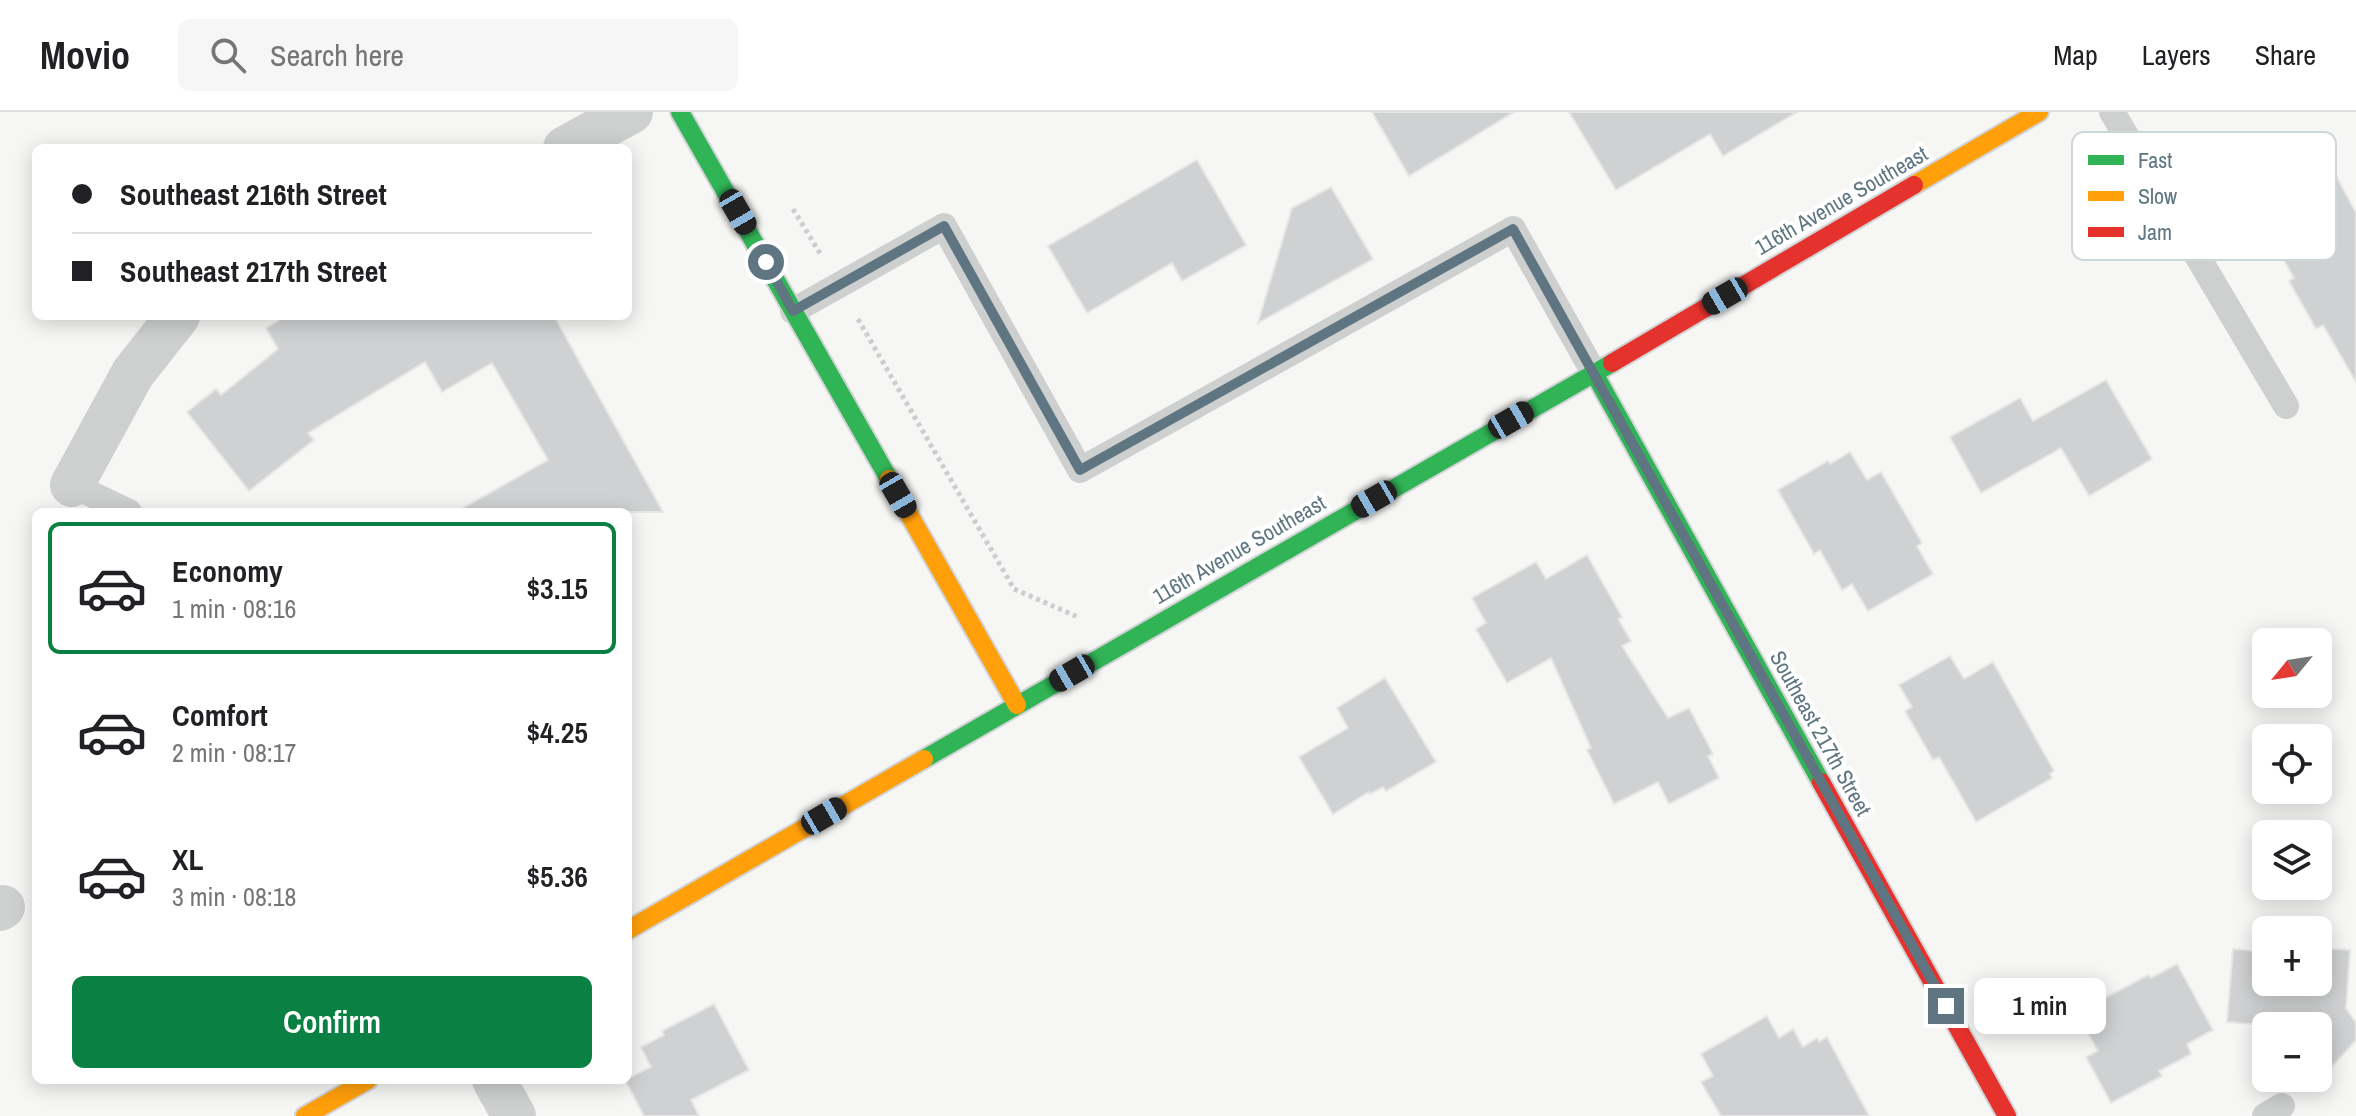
<!DOCTYPE html>
<html lang="en">
<head>
<meta charset="utf-8">
<style>
	:root { --surface:#fff; --page:#f6f6f6; --text:#202124; --muted:#757577; --line:#e0e0e0; --accent:#0b8043 }
	body { margin:0; font-family:"Archivo Narrow",sans-serif; background:var(--page); color:var(--text); height:100vh; display:flex; flex-direction:column; font-size:30px; white-space:nowrap }
	* { box-sizing:border-box; margin:0 }
	p { font-size:26px; color:var(--muted) }
	.icon { flex:none; width:44px; height:44px; fill:none; stroke:currentColor; stroke-width:2; stroke-linecap:round; stroke-linejoin:round }
	.map { position:relative; flex:1; overflow:hidden }
	.sheet { position:absolute; left:32px; top:396px; width:600px; height:576px; display:flex; flex-direction:column; background:var(--surface); border-radius:12px; box-shadow:0 4px 20px #0003 }
	.sheet>* { flex:none }
	.banner { position:absolute; left:32px; top:32px; width:600px; height:176px; border-radius:12px; box-shadow:0 4px 20px #0003; display:grid; align-content:center; height:176px; padding:0 40px; background:var(--surface) }
	.needle { width:52px; rotate:240deg }
	.fabs { position:absolute; left:2252px; top:516px; display:grid; gap:16px }
	.fabs a { display:grid; place-items:center; width:80px; height:80px; border-radius:12px; background:var(--surface); box-shadow:0 4px 20px #0003; font-size:40px }
	.end { position:absolute; width:36px; height:36px; margin:-18px; border:10px solid #5f7682; background:#fff; box-shadow:0 0 0 4px #fff }
	.from { border-radius:50% }
	.bubble { position:absolute; height:56px; border-radius:12px; background:var(--surface); box-shadow:0 4px 20px #0003; font-size:26px; font-weight:600; line-height:56px; text-align:center }
	.car { position:absolute; width:24px; height:48px; margin:-24px -12px; border-radius:10px; box-shadow:0 0 6px 2px #0007; background:linear-gradient(#222 24%,#8ab4d8 0 40%,#222 0 76%,#8ab4d8 0 86%,#222 0) }
	.banner b { display:flex; align-items:center; gap:28px; height:76px; font-size:30px }
	.banner b+b { border-top:2px solid var(--line) }
	.banner i { width:20px; height:20px; background:var(--text) }
	ul { padding:14px 0 0; list-style:none }
	li { display:flex; align-items:center; gap:24px; height:132px; margin:0 16px 12px; padding:0 24px; border:4px solid transparent; border-radius:12px }
	li div { flex:1 }
	li b { display:block; font-size:30px }
	li em { font-style:normal; font-weight:600 }
	li.selected { border-color:var(--accent) }
	li>.icon { width:72px; height:72px; stroke-width:1.5 }
	.cta { display:flex; gap:16px; margin-top:auto; padding:16px 40px }
	.cta a { flex:1; height:92px; border-radius:12px; background:var(--accent); color:#fff; font-size:32px; font-weight:600; line-height:92px; text-align:center }
	header { display:flex; align-items:center; gap:48px; box-sizing:border-box; height:112px; padding:0 40px; background:var(--surface); border-bottom:2px solid var(--line) }
	header strong { font-size:38px }
	nav { display:flex; gap:44px; margin-inline-start:auto; font-size:28px }
	.search { width:560px; height:72px; background:var(--page); display:flex; align-items:center; gap:20px; box-sizing:border-box; padding:0 28px; border-radius:12px; color:var(--muted); font-size:30px }
	.map>svg:first-child { display:block }
	.building { fill:#cfd1d2; stroke:#e6e6e4; stroke-width:2 }
	.lines { fill:none; stroke-linecap:round; stroke-linejoin:round }
	.fast-casing { stroke:#d1d3d5; stroke-width:22 }
	.slow-casing { stroke:#d1d3d5; stroke-width:22 }
	.jam-casing { stroke:#d1d3d5; stroke-width:22 }
	.path { stroke:#cccdce; stroke-width:5; stroke-dasharray:4 4; stroke-linecap:butt }
	.lane { stroke:#ced0d0; stroke-width:26 }
	.street { stroke:#ced0d0; stroke-width:44 }
	.fast { stroke:#30b455; stroke-width:18 }
	.slow { stroke:#ff9f0a; stroke-width:18 }
	.jam { stroke:#e5322d; stroke-width:18 }
	.route { stroke:#5f7682; stroke-width:10 }
	.labels { text-anchor:middle; stroke-width:8; stroke-linejoin:round; paint-order:stroke }
	.street-label { font-size:22px; fill:#5f7682; stroke:#fff }
	.key { fill:#fff; stroke:#cfd6da; stroke-width:2 }
	.key-label { font-size:22px; fill:#5f7682 }
</style>
</head>
<body>
<header>
<strong>Movio</strong>
<div class="search"><svg class="icon" aria-label="search" viewBox="0 0 24 24"><circle cx="10" cy="10" r="6"/><path d="M15 15l6 6"/></svg>Search here</div>
<nav><a>Map</a><a>Layers</a><a>Share</a></nav>
</header>
<div class="map">
<svg width="2356" height="1004" viewBox="0 0 2356 1004">
	<rect width="100%" height="100%" fill="#f6f6f5"/>
	<g class="building">
		<path d="M1372,0H1514L1409,64Z"/>
		<path d="M1569,0H1797L1723,44L1710,22L1616,78Z"/>
		<path d="M1197,48L1246,133L1182,169L1172,151L1087,201L1048,134Z"/>
		<path d="M2333,58L2356,101V270L2323,213L2316,217L2289,169L2294,166L2257,101Z"/>
		<path d="M1331,75L1373,147L1258,211L1292,96Z"/>
		<path d="M287,204H554L663,400H456L548,348L492,251L442,280L425,250L308,321L314,328L249,379L187,300L216,277L221,283L278,237L266,216Z"/>
		<path d="M2106,268L2152,347L2089,384L2061,336L1981,381L1950,325L2020,286L2033,309Z"/>
		<path d="M1850,340L1867,368L1881,360L1922,431L1917,434L1933,462L1868,499L1852,472L1842,478L1820,438L1814,442L1778,378L1828,349L1830,352Z"/>
		<path d="M1587,443L1622,505L1618,507L1631,529L1622,534L1668,606L1689,596L1713,642L1708,644L1719,666L1669,692L1658,670L1614,692L1587,638L1591,636L1551,546L1507,571L1476,517L1486,511L1472,486L1536,450L1546,467Z"/>
		<path d="M1950,544L1964,567L1993,550L2054,659L2050,662L2052,666L1976,710L1939,645L1933,648L1905,599L1912,595L1899,573Z"/>
		<path d="M1385,566L1436,650L1386,679L1383,675L1370,682L1369,680L1333,702L1299,645L1348,616L1337,596Z"/>
		<path d="M2264,831H2266V870H2318V836L2350,838L2346,896L2356,911V928L2318,970V914H2277L2227,910L2233,837L2264,840Z"/>
		<path d="M2177,852L2213,918L2187,932L2191,942L2159,959L2162,964L2111,991L2086,945L2098,939L2077,901L2148,863L2151,866Z"/>
		<path d="M714,892L749,958L691,988L699,1004H644L625,968L651,955L641,935L664,923L662,919Z"/>
		<path d="M1767,904L1779,926L1793,917L1803,935L1817,926L1819,930L1827,925L1869,1004H1721L1701,970L1713,964L1701,942Z"/>
	</g>
	<g class="lines">
		<defs>
			<g id="fast">
				<path d="M680,0L889,367"/>
				<path d="M1594,261L1821,670"/>
				<path d="M924,647L1612,251"/>
			</g>
			<g id="slow">
				<path d="M1914,73L2039,0"/>
				<path d="M889,367L1017,593"/>
				<path d="M628,818L924,647"/>
				<path d="M305,1004L368,968"/>
			</g>
			<g id="jam">
				<path d="M1612,251L1914,73"/>
				<path d="M1821,670L2007,1004"/>
			</g>
		</defs>
		<use href="#fast" class="fast-casing"/>
		<use href="#slow" class="slow-casing"/>
		<use href="#jam" class="jam-casing"/>
		<g class="path">
			<path d="M793,97L821,143"/>
			<path d="M858,207L1014,477L1078,505"/>
		</g>
		<g class="lane">
			<path d="M2112,0L2286,294"/>
			<path d="M793,199L944,114L1080,358L1513,117L1594,261"/>
			<path d="M72,373L129,400"/>
			<path d="M2265,1004L2282,994"/>
		</g>
		<g class="street">
			<path d="M565,36L631,0"/>
			<path d="M72,373L133,261L178,204"/>
			<path d="M0,797L3,795"/>
			<path d="M494,968L514,1004"/>
		</g>
		<use href="#fast" class="fast"/>
		<use href="#slow" class="slow"/>
		<use href="#jam" class="jam"/>
	</g>
	<g class="lines">
		<path class="route" d="M766,150L793,199L944,114L1080,358L1513,117L1946,894"/>
	</g>
	<g class="labels">
		<g class="street-label">
			<text transform="translate(1841 88) rotate(-30)" y="8">116th Avenue Southeast</text>
			<text transform="translate(1239 437) rotate(-30)" y="8">116th Avenue Southeast</text>
			<text transform="translate(1821 621) rotate(61)" y="8">Southeast 217th Street</text>
		</g>
	</g>
	<rect x="2072" y="20" width="264" height="128" rx="12" class="key"/>
	<rect x="2088" y="43" width="36" height="10" fill="#30b455"/>
	<rect x="2088" y="79" width="36" height="10" fill="#ff9f0a"/>
	<rect x="2088" y="115" width="36" height="10" fill="#e5322d"/>
	<g class="key-label">
		<text x="2138" y="56">Fast</text>
		<text x="2138" y="92">Slow</text>
		<text x="2138" y="128">Jam</text>
	</g>
</svg>
<div class="fabs">
<a><svg class="needle" viewBox="-14 -14 28 28"><path d="M0-13l5 13h-10z" fill="#e53935"/><path d="M0 13l5-13h-10z" fill="#757577"/></svg></a>
<a><svg class="icon" aria-label="locate" viewBox="0 0 24 24"><circle cx="12" cy="12" r="6"/><path d="M12 2v4M12 18v4M2 12h4M18 12h4"/></svg></a>
<a><svg class="icon" aria-label="layers" viewBox="0 0 24 24"><path d="M12 4l9 5-9 5-9-5zM3 14l9 5 9-5"/></svg></a>
<a>+</a>
<a>−</a>
</div>
<i class="end from" style="left:766px;top:150px"></i>
<i class="end" style="left:1946px;top:894px"></i>
<div class="bubble" style="left:1974px;top:866px;width:132px">1 min</div>
<i class="car" style="left:738px;top:100px;rotate:150deg"></i>
<i class="car" style="left:1725px;top:184px;rotate:240deg"></i>
<i class="car" style="left:1511px;top:308px;rotate:60deg"></i>
<i class="car" style="left:898px;top:383px;rotate:150deg"></i>
<i class="car" style="left:1374px;top:387px;rotate:240deg"></i>
<i class="car" style="left:1072px;top:561px;rotate:240deg"></i>
<i class="car" style="left:824px;top:704px;rotate:60deg"></i>
<div class="banner">
<b><i class="from"></i>Southeast 216th Street</b>
<b><i></i>Southeast 217th Street</b>
</div>
<section class="sheet">
<ul>
<li class="selected"><svg class="icon" aria-label="car" viewBox="0 0 24 24"><path d="M5 17H2v-5l4-1 3-4h7l3 4 3 1v5h-3M9 17h6M6 11h13"/><circle cx="7" cy="17" r="2"/><circle cx="17" cy="17" r="2"/></svg><div><b>Economy</b><p>1 min · 08:16</p></div><em>$3.15</em></li>
<li><svg class="icon" aria-label="car" viewBox="0 0 24 24"><path d="M5 17H2v-5l4-1 3-4h7l3 4 3 1v5h-3M9 17h6M6 11h13"/><circle cx="7" cy="17" r="2"/><circle cx="17" cy="17" r="2"/></svg><div><b>Comfort</b><p>2 min · 08:17</p></div><em>$4.25</em></li>
<li><svg class="icon" aria-label="car" viewBox="0 0 24 24"><path d="M5 17H2v-5l4-1 3-4h7l3 4 3 1v5h-3M9 17h6M6 11h13"/><circle cx="7" cy="17" r="2"/><circle cx="17" cy="17" r="2"/></svg><div><b>XL</b><p>3 min · 08:18</p></div><em>$5.36</em></li>
</ul>
<div class="cta"><a>Confirm</a></div>
</section>
</div>
</body>
</html>
